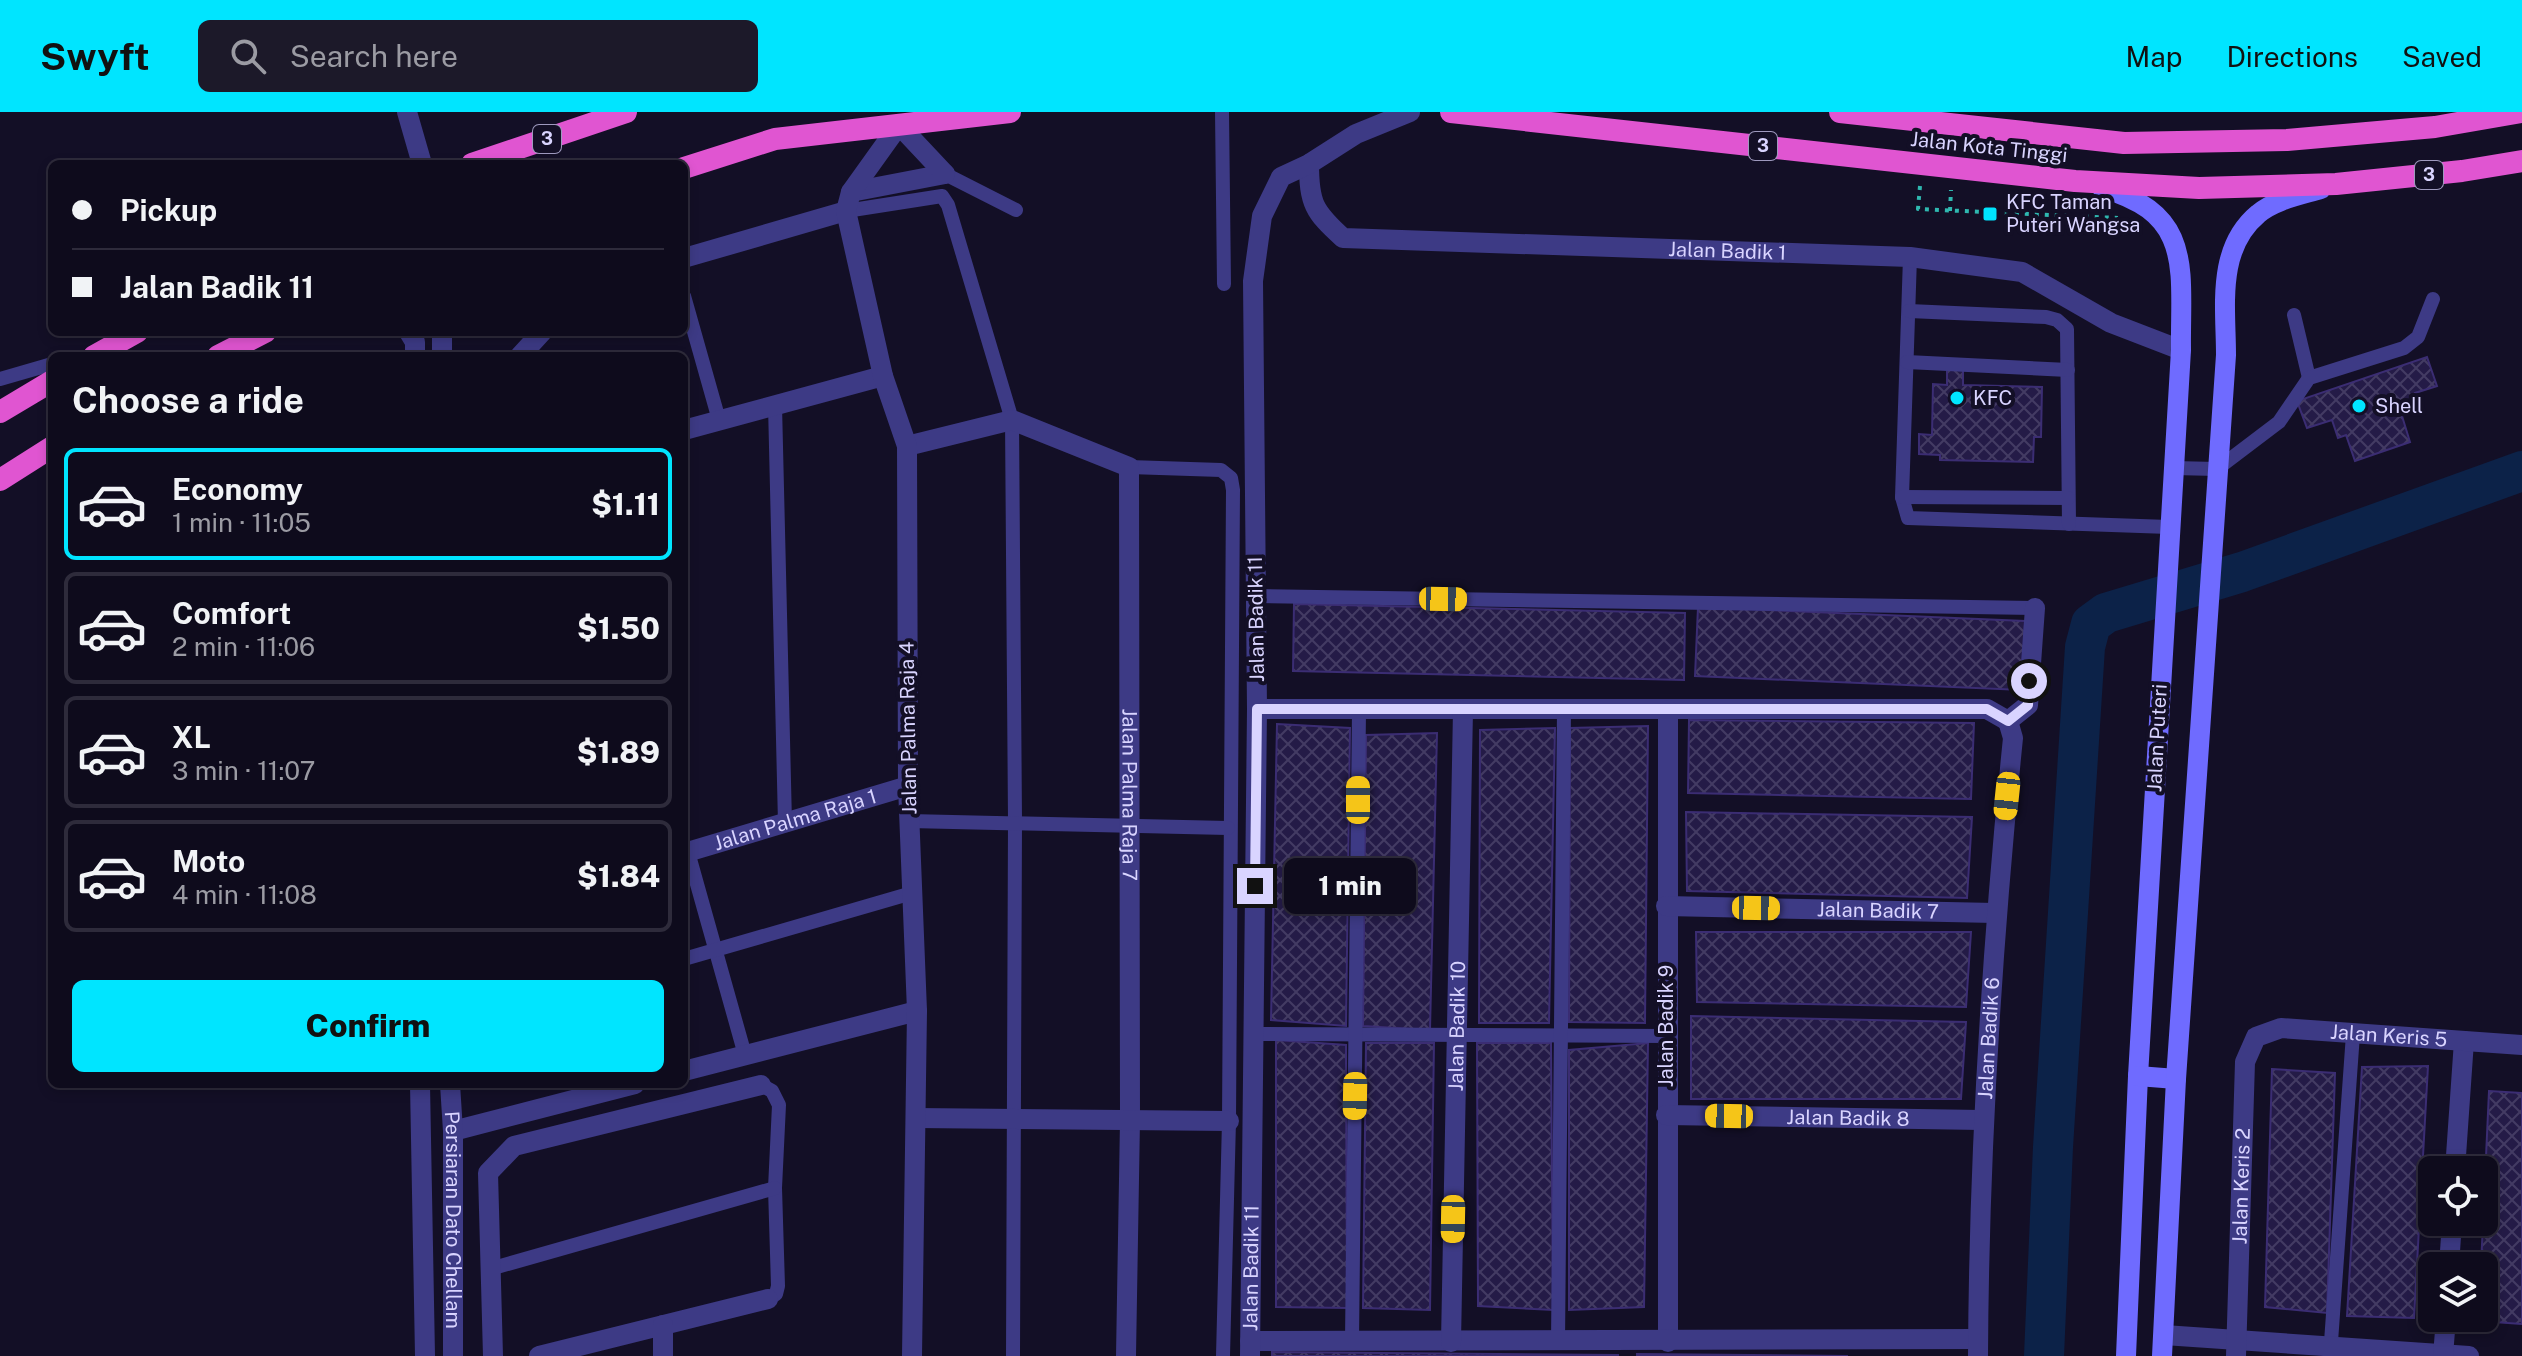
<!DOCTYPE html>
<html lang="en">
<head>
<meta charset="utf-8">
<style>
	:root { --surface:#0e0b1c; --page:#1c1929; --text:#f1f3f6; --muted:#9b9ba3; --line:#2e2b3b; --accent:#00e5ff }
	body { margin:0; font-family:"Public Sans",sans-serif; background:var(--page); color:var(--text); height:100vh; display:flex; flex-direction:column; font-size:30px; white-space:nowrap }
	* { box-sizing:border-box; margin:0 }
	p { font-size:26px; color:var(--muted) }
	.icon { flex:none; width:44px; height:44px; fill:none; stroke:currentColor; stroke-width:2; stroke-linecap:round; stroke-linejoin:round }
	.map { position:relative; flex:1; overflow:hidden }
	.panel { position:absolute; left:48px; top:240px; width:640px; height:736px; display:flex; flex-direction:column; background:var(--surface); border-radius:12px; box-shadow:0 4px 12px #0003,0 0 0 2px var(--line) }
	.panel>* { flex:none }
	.banner { position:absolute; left:48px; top:48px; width:640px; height:176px; border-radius:12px; box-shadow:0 4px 12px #0003,0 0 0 2px var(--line); display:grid; align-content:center; height:176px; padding:0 24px; background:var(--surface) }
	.fabs { position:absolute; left:2418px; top:1044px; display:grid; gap:16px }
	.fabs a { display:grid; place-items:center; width:80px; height:80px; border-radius:12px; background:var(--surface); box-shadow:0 4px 12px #0003,0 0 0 2px var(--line); font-size:40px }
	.end { position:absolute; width:36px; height:36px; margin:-18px; border:10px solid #d9d4ff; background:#111; box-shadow:0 0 0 4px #111 }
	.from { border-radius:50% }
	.bubble { position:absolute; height:56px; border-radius:12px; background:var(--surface); box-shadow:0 4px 12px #0003,0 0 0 2px var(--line); font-size:26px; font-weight:800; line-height:56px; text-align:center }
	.car { position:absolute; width:24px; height:48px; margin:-24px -12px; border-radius:10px; box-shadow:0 0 6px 2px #0007; background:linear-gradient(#f5c518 24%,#345 0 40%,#f5c518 0 76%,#345 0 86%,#f5c518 0) }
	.banner b { display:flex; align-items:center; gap:28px; height:76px; font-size:30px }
	.banner b+b { border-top:2px solid var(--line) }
	.banner i { width:20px; height:20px; background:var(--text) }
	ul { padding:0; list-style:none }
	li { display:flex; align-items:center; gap:24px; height:112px; margin:0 16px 12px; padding:0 8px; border:4px solid var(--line); border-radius:12px }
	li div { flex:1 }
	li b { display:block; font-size:30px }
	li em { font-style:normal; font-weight:800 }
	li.current { border-color:var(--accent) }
	li>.icon { width:72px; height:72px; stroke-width:1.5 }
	h2 { padding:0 24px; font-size:36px; line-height:96px }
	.primary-button { display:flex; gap:16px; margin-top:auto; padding:16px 24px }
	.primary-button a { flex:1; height:92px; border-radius:12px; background:var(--accent); color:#111; font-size:32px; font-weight:800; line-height:92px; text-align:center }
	header { display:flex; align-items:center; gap:48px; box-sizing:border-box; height:112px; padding:0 40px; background:var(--accent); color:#111 }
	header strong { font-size:38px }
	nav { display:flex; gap:44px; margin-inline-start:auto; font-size:28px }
	.search { width:560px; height:72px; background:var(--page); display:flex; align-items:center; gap:20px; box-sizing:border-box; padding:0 28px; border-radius:12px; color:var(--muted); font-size:30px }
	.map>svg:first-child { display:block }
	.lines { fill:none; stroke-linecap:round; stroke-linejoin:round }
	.river { stroke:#0c2248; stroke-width:40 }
	.building { fill:url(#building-cross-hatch); stroke:#3b2d73; stroke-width:2 }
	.path { stroke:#2fb8b0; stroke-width:4; stroke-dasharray:4 6; stroke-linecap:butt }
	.service { stroke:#3d3a85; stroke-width:14 }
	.minor { stroke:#3d3a85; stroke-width:20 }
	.tertiary { stroke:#3d3a85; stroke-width:20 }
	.secondary { stroke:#6f6bff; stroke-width:20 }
	.trunk { stroke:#e055d1; stroke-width:22 }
	.route { stroke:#d9d4ff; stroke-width:10 }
	.poi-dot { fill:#00e5ff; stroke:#130f26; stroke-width:3 }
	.labels { text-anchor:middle; stroke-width:8; stroke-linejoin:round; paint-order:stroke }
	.shield { fill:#130f26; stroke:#9e99be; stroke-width:2 }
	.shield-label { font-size:18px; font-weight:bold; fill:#d9d4ff }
	.street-label { font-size:20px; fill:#d9d4ff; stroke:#130f26 }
	.poi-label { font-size:20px; fill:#d9d4ff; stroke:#130f26; text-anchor:start }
</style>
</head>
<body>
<header>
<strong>Swyft</strong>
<div class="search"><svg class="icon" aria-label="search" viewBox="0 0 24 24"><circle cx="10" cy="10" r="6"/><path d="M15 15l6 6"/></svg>Search here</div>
<nav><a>Map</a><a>Directions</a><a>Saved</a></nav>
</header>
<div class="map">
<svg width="2522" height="1244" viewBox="0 0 2522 1244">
	<defs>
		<pattern id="building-cross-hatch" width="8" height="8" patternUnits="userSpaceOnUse" patternTransform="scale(2)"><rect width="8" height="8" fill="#241b47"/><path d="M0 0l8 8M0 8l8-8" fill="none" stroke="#433b63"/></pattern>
	</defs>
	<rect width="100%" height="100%" fill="#130f26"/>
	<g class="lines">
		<path class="river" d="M2044,1244L2053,1035L2085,535L2091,512L2106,501L2242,460L2522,359"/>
	</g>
	<g class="building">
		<path d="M2427,245L2437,274L2415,281L2421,298L2402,304L2410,330L2355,349L2346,323L2338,326L2332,308L2307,316L2297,289Z"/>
		<path d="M1947,256H1963V273L2042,275L2041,325H2034L2033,350L1940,348V343L1919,342V322L1932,323L1933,272L1947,273Z"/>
		<path d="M1294,492L1685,501L1684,568L1293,559Z"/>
		<path d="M1698,495L2025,509L2022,578L1695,564Z"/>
		<path d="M1689,608L1974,611L1971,687L1688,681Z"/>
		<path d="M1277,612L1350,616L1346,914L1271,908Z"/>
		<path d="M1648,614L1645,911L1569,910L1570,616Z"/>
		<path d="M1555,616L1549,911H1479L1480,618Z"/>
		<path d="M1437,621L1430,918L1363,914L1366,623Z"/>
		<path d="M1686,700L1972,705L1967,786L1687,779Z"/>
		<path d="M1696,820H1971L1966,895L1697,890Z"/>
		<path d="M1691,904L1966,910L1961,987H1691Z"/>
		<path d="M1276,928L1346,933L1347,1196L1276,1195Z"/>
		<path d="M1366,931H1434L1430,1198L1363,1196Z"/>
		<path d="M1477,931H1551L1553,1198L1478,1194Z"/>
		<path d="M1648,931L1644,1195L1569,1198V938Z"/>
		<path d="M2428,954L2414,1206L2347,1204L2362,955Z"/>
		<path d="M2272,957L2335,961L2327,1201L2265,1195Z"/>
		<path d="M2489,979L2522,981V1212L2479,1209L2484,1206V1154H2481Z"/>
		<path d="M1272,1240L1618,1243V1244H1272Z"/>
		<path d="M1637,1242L1848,1244H1637Z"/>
	</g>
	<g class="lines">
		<g class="path">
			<path d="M1920,74L1918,97L2118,106"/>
			<path d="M1950,99L1951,78"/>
		</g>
		<g class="service">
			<path d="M1222,0L1224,172"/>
			<path d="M945,62L1016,98"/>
			<path d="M846,99L942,84L948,93L1012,308L1015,709L1013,1244"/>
			<path d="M1910,145L1902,385L1908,406L2169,415"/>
			<path d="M684,184L719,308"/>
			<path d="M1909,199L2046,205L2057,208L2067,217L2069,412"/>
			<path d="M2294,203L2309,266"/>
			<path d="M1907,250L2068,258"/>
			<path d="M0,267L52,252"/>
			<path d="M775,293L785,711"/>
			<path d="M1129,355L1221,358L1231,366L1233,378L1229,1009L1223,1244"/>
			<path d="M2173,356L2217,357L2279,310L2309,266L2404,236L2418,225L2433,187"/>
			<path d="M1902,385L2068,386"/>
			<path d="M1256,484L2035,496"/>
			<path d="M909,709L1228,716"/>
			<path d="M688,740L745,943"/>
			<path d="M684,847L912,781"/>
			<path d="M1253,922L1666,924"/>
			<path d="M761,973L772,979L779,993L775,1076L778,1174L776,1182L768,1187"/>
			<path d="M490,1157L775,1076"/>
			<path d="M1352,1229L1359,599"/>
			<path d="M1558,1230L1564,598"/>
			<path d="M2330,1244L2353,922"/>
		</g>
		<g class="minor">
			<path d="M407,0L422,52"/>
			<path id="s1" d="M1309,52C1309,91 1314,100 1343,126L1910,145L2022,160L2111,211L2181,238"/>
			<path d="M851,80L945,62"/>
			<path d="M684,146L846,99"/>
			<path d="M520,244L542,220"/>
			<path d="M684,318L883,264"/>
			<path id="s2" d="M907,334L1012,308L1129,355L1130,1008L1126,1244"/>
			<path d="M1257,597H1987L2008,609"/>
			<path d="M1668,598V1230"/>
			<path d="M2008,609L2028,593L2035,496"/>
			<path id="s3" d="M684,741L908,674"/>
			<path id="s4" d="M1666,794L1995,801"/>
			<path d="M684,959L917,899"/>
			<path id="s5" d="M1666,1003L1981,1008"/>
			<path d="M916,1006L1229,1009"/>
			<path d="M453,1019L635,972"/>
			<path d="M2455,1058L2464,929"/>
			<path d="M2449,1154L2452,1110"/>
			<path d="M2164,1223L2469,1244"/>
			<path d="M1250,1229L1978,1227"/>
			<path id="s6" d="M1451,1230L1463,598"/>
			<path d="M493,1244L488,1061L514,1034L761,973"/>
			<path d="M539,1244L768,1187"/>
			<path d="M663,1244V1213"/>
			<path d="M912,1244L917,899L908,674L907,334L883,264L846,99L851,80L899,13L945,62"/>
			<path id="s7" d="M1250,1244L1257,597L1253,169L1262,104L1281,65L1309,52L1356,22L1410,0"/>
			<path id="s8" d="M1978,1244C1979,1035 1992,833 2013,626L2008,609"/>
			<path id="s9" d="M2236,1244L2245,950L2256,925L2281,916L2522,933"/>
			<path d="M2443,1244L2446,1206"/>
		</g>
		<g class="tertiary">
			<path d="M409,220L415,230V244"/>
			<path d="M442,220V244"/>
			<path d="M420,972L425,1244"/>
			<path id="s10" d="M450,972L453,1019V1244"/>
		</g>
		<g class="secondary">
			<path d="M2102,76C2195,102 2180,158 2181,238L2138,964L2126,1244"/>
			<path d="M2138,964L2176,967"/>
			<path d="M2162,1244L2176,967L2226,243C2226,195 2216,137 2258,102C2274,88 2301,83 2321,77"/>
		</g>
		<g class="trunk">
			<path d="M1451,0L2075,69L2199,76L2336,72L2462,59L2522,49"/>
			<path d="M1840,0L2124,31L2287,28L2435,15L2521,0"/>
			<path d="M472,52L626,0"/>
			<path d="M684,56L775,27L1010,0"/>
			<path d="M94,244L137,220"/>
			<path d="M218,244L265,220"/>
			<path d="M0,300L52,269"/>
			<path d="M0,368L52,335"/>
		</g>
	</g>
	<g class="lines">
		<path class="route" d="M1255,774L1257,597H1987L2008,609L2028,593L2029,569"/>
	</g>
	<g class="poi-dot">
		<rect x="1982" y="94" width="16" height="16" rx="4"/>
		<circle cx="1957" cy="286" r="8"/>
		<circle cx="2359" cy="294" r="8"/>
	</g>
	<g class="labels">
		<g class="shield">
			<rect x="533" y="13" width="28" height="28" rx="6"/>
			<rect x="1749" y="20" width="28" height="28" rx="6"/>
			<rect x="2415" y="49" width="28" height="28" rx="6"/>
		</g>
		<g class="shield-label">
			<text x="547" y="33">3</text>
			<text x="1763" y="40">3</text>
			<text x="2429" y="69">3</text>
		</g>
		<g class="street-label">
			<text transform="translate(1989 35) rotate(6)" y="7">Jalan Kota Tinggi</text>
			<text dy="7" stroke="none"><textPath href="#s1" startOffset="470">Jalan Badik 1</textPath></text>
			<text transform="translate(1256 507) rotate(-91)" y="7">Jalan Badik 11</text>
			<text transform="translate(908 616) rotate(-91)" y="7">Jalan Palma Raja 4</text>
			<text transform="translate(2157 626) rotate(-87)" y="7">Jalan Puteri</text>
			<text dy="7" stroke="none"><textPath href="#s2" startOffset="562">Jalan Palma Raja 7</textPath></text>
			<text dy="7" stroke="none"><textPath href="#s3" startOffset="116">Jalan Palma Raja 1</textPath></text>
			<text dy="7" stroke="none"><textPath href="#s4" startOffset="212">Jalan Badik 7</textPath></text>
			<text dy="7" stroke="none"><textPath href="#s6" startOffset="316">Jalan Badik 10</textPath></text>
			<text transform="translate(1666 914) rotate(-90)" y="7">Jalan Badik 9</text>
			<text dy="7" stroke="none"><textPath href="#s9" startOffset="456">Jalan Keris 5</textPath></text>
			<text dy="7" stroke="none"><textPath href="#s8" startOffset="318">Jalan Badik 6</textPath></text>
			<text dy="7" stroke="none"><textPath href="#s5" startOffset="182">Jalan Badik 8</textPath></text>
			<text dy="7" stroke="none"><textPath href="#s9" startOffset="170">Jalan Keris 2</textPath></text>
			<text dy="7" stroke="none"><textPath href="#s10" startOffset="136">Persiaran Dato Chellam</textPath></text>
			<text dy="7" stroke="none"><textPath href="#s7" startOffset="88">Jalan Badik 11</textPath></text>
		</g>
		<g class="poi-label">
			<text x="2006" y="97">KFC Taman<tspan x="2006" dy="23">Puteri Wangsa</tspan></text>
			<text x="1973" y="293">KFC</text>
			<text x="2375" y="301">Shell</text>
		</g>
	</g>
</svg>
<div class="fabs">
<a><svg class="icon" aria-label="locate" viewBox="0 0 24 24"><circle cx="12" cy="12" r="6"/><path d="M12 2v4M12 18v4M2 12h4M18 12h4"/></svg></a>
<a><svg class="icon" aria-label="layers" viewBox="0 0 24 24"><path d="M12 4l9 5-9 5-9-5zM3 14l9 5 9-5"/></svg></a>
</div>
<i class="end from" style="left:2029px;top:569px"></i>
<i class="end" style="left:1255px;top:774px"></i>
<div class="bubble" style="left:1284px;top:746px;width:132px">1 min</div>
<i class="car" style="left:1443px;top:487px;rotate:91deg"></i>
<i class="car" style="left:2007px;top:684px;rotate:186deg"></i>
<i class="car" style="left:1358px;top:688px;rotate:0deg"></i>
<i class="car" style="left:1756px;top:796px;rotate:91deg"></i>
<i class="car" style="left:1355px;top:984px;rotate:181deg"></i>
<i class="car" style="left:1729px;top:1004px;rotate:271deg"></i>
<i class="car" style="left:1453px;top:1107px;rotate:181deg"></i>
<div class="banner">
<b><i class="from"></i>Pickup</b>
<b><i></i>Jalan Badik 11</b>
</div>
<section class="panel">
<h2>Choose a ride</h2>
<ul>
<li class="current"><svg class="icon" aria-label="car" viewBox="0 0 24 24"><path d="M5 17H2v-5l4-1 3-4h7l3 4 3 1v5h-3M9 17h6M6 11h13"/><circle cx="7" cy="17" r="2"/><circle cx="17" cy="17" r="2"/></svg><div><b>Economy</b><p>1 min · 11:05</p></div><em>$1.11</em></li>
<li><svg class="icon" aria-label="car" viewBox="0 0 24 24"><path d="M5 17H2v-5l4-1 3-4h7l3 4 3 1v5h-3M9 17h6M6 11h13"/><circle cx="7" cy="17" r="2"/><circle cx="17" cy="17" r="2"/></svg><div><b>Comfort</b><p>2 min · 11:06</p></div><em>$1.50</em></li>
<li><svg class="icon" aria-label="car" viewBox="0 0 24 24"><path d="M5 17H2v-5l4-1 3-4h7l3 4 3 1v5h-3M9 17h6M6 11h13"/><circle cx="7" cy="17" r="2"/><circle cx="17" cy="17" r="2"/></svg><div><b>XL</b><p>3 min · 11:07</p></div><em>$1.89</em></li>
<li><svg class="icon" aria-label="car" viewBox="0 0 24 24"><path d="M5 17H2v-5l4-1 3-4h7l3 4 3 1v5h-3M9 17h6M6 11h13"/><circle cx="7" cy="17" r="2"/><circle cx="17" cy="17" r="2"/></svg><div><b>Moto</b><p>4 min · 11:08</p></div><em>$1.84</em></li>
</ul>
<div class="primary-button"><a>Confirm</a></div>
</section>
</div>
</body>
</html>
